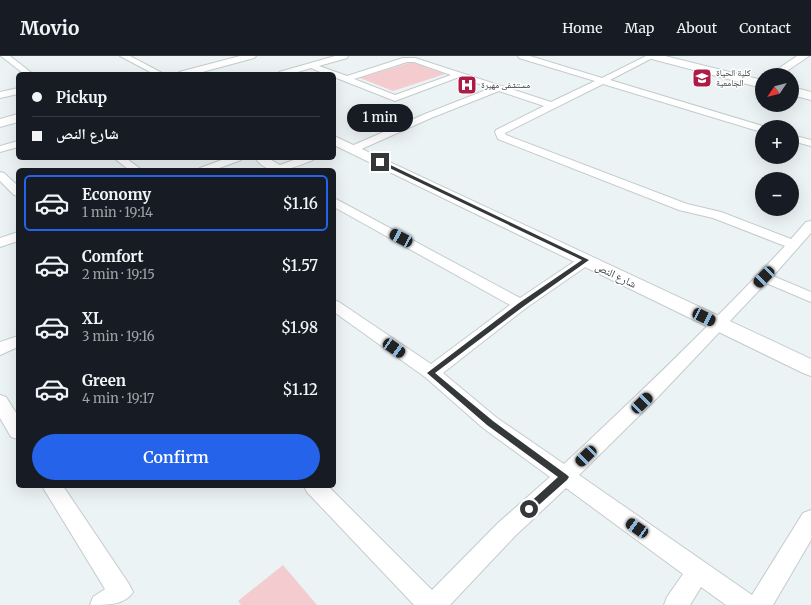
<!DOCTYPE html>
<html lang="en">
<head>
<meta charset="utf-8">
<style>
	:root { --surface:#171b24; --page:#242831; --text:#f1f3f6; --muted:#9ea1a6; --line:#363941; --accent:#2563eb }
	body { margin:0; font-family:Merriweather,"Noto Naskh Arabic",serif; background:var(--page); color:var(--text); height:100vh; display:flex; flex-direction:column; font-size:15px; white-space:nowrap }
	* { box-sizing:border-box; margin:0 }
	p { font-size:13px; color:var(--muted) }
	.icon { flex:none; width:22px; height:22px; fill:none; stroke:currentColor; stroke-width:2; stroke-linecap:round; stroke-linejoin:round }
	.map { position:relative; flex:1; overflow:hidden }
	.side { position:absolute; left:16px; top:112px; width:320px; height:320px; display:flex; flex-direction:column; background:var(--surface); border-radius:6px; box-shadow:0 4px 16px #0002 }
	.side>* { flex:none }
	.top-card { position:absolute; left:16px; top:16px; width:320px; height:88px; border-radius:6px; box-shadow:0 4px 16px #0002; display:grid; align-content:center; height:88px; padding:0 16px; background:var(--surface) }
	.needle { width:26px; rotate:235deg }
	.controls { position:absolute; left:755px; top:12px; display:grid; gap:8px }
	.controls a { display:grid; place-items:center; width:44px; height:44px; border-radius:50%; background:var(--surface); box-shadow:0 4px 16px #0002; font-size:20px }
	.end { position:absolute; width:18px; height:18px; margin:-9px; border:5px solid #353839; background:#fff; box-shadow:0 0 0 2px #fff }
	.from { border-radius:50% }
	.bubble { position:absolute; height:28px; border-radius:14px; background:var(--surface); box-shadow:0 4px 16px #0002; font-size:13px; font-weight:600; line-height:28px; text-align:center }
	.car { position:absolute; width:12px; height:24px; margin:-12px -6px; border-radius:5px; box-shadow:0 0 3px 1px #0007; background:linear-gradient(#222 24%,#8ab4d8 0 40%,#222 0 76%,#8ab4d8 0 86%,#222 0) }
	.top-card b { display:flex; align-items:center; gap:14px; height:38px; font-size:15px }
	.top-card b+b { border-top:1px solid var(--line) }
	.top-card i { width:10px; height:10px; background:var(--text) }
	ul { padding:7px 0 0; list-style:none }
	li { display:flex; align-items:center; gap:12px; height:56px; margin:0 8px 6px; padding:0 8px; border:2px solid transparent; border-radius:6px }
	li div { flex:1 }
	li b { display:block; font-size:15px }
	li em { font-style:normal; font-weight:600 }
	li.on { border-color:var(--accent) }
	li>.icon { width:36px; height:36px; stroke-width:1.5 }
	.primary-button { display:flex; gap:8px; margin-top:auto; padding:8px 16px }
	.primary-button a { flex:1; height:46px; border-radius:24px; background:var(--accent); color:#fff; font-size:16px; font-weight:600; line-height:46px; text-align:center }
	header { display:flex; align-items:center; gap:24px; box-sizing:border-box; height:56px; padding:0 20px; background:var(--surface); border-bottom:1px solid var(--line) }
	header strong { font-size:19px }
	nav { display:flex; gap:22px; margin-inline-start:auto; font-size:14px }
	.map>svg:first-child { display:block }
	.green { fill:#f4cccf }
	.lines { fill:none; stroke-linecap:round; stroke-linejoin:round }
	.minor-casing { stroke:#c4cbcc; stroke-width:2 }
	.tertiary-casing { stroke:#c4cbcc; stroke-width:2 }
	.secondary-casing { stroke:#c4cbcc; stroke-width:2 }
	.minor { fill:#fff; fill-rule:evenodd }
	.tertiary { fill:#fff; fill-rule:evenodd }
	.secondary { fill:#fff; fill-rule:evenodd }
	.route { fill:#353839 }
	.labels { text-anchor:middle; stroke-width:3; stroke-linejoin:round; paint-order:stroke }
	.far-poi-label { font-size:9px; fill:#353839; stroke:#fff; text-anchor:start }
	.street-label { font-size:11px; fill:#353839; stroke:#fff }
</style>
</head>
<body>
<header>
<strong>Movio</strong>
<nav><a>Home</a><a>Map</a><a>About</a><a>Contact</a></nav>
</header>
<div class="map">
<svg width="811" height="549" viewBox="0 0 811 549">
	<rect width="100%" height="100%" fill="#ecf3f4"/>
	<g class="green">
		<path d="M412,6L445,18L393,35L360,22Z"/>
		<path d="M283,509L317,549H241L238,545Z"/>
	</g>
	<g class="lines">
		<defs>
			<g id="minor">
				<path d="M1,0H10L33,18H24Z"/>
				<path d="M120,0H130L164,18H154Z"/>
				<path d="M335,0H348L347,2L319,10L347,20L403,2H415L551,46L595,25L519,2L518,0H530L602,22L646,0H656L610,24L766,71H762V76L758,75L603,28L505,77L506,79L687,148L721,156L791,183L806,166L811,165V177L773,220L811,236V246L766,227L658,341L579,419L752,539L803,457L811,454V484L773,549H726L701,531L690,549H664L667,541L683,518L566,432L514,481L450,549H414L307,436L304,430H328L432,534L498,467L550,421L483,372L425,321L334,256V244L339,246L431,308L510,249L334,151V142L520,242L581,201L586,200L591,201L593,204L591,207L526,252L443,317L497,362L564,408C639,338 714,266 785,190L713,162L679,154L498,83L495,76L496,74L544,50L499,35L431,62L357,95H349L348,93L349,91L425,58L491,32L459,21L395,45L334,21V18H325L311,12L291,18H278L279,16ZM407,6H414L451,19L395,39L354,23Z"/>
				<path d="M18,32V38L0,42V36Z"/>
				<path d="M792,79L811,84V90L792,85Z"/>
				<path d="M18,85V91L0,96V90Z"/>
				<path d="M114,102H126L142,114H129Z"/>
				<path d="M227,102H242L241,104L214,114H198L200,112Z"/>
				<path d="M255,102H268L280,109L299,102H314L313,104C293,112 270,123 255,102Z"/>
				<path d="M0,116L4,117L18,130V140L14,139L0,125Z"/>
				<path d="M18,176V185L0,191V182Z"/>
				<path d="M18,280V291L0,299V286Z"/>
				<path d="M0,339L6,341L18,360V383L11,381L0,362Z"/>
				<path d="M42,430H63L129,528L133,536C125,549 108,549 90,549L93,541L105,533Z"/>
			</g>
			<g id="tertiary">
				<path d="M240,0H256L254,2L195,18H178L179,16Z"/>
				<path d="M797,0H809L781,19H769Z"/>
				<path d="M18,58V66L0,71V63Z"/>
				<path d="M334,80L811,303V320L803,317L334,89Z"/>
			</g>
			<g id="secondary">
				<path d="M647,0H665L762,24V32L648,2Z"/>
				<path d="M792,31L811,36V44L792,39Z"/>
			</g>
		</defs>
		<use href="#minor" class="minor-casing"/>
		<use href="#tertiary" class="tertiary-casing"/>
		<use href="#secondary" class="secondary-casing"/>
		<use href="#minor" class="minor"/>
		<use href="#tertiary" class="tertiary"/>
		<use href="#secondary" class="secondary"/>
	</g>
	<path class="route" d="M380,104L589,204L524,250L435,317L493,365L567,419L569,421L567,424L532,455H526L525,453L526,450L558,421L487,369L427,317L519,247L582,204L379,107Z"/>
	<defs>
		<symbol id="university-square" viewBox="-11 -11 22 22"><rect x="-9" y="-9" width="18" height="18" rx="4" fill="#ae1b44" stroke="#fff"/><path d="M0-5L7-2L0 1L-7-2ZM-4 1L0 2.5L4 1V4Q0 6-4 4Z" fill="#fff"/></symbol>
		<symbol id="hospital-square" viewBox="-11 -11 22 22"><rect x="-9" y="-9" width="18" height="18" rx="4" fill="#ae1b44" stroke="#fff"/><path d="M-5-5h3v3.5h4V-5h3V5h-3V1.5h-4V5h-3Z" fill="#fff"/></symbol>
	</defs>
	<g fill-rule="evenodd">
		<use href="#university-square" x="691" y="11" width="22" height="22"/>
		<use href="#hospital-square" x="456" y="18" width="22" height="22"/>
	</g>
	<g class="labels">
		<g class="far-poi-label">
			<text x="716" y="20">كلية الحياة<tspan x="716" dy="10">الجامعية</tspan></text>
			<text x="481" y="32">مستشفى مهيرة</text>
		</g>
		<g class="street-label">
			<text transform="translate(616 219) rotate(26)" y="4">شارع النص</text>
		</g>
	</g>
</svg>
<div class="controls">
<a><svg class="needle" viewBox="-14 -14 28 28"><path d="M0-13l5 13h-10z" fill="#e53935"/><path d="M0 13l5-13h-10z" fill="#9ea1a6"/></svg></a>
<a>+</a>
<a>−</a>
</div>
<i class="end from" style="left:529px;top:453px"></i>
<i class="end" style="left:380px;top:106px"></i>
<div class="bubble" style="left:347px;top:48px;width:66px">1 min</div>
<i class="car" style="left:401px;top:182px;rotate:298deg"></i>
<i class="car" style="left:764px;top:221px;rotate:224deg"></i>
<i class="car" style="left:704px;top:261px;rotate:116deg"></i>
<i class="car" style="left:394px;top:292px;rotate:125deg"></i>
<i class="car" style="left:642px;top:347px;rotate:46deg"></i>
<i class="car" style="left:586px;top:400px;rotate:226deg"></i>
<i class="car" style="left:637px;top:472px;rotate:305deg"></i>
<div class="top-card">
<b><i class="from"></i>Pickup</b>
<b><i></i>شارع النص</b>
</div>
<section class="side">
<ul>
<li class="on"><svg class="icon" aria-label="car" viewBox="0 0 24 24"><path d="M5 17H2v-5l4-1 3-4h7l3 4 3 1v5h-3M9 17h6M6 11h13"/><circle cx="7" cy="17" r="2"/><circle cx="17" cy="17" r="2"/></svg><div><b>Economy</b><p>1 min · 19:14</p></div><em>$1.16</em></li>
<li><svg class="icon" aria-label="car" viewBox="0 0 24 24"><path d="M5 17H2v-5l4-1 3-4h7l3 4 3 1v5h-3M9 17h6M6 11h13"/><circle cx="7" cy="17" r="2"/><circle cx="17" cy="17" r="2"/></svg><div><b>Comfort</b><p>2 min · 19:15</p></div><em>$1.57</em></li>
<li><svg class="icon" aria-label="car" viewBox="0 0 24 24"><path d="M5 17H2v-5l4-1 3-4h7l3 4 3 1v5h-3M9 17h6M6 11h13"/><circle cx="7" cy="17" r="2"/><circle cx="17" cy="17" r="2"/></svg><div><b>XL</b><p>3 min · 19:16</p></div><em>$1.98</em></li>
<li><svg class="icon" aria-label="car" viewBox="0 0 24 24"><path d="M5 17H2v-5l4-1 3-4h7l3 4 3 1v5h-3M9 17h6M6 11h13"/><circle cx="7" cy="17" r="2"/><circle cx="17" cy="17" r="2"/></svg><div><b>Green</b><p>4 min · 19:17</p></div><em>$1.12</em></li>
</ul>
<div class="primary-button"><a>Confirm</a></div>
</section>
</div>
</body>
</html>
